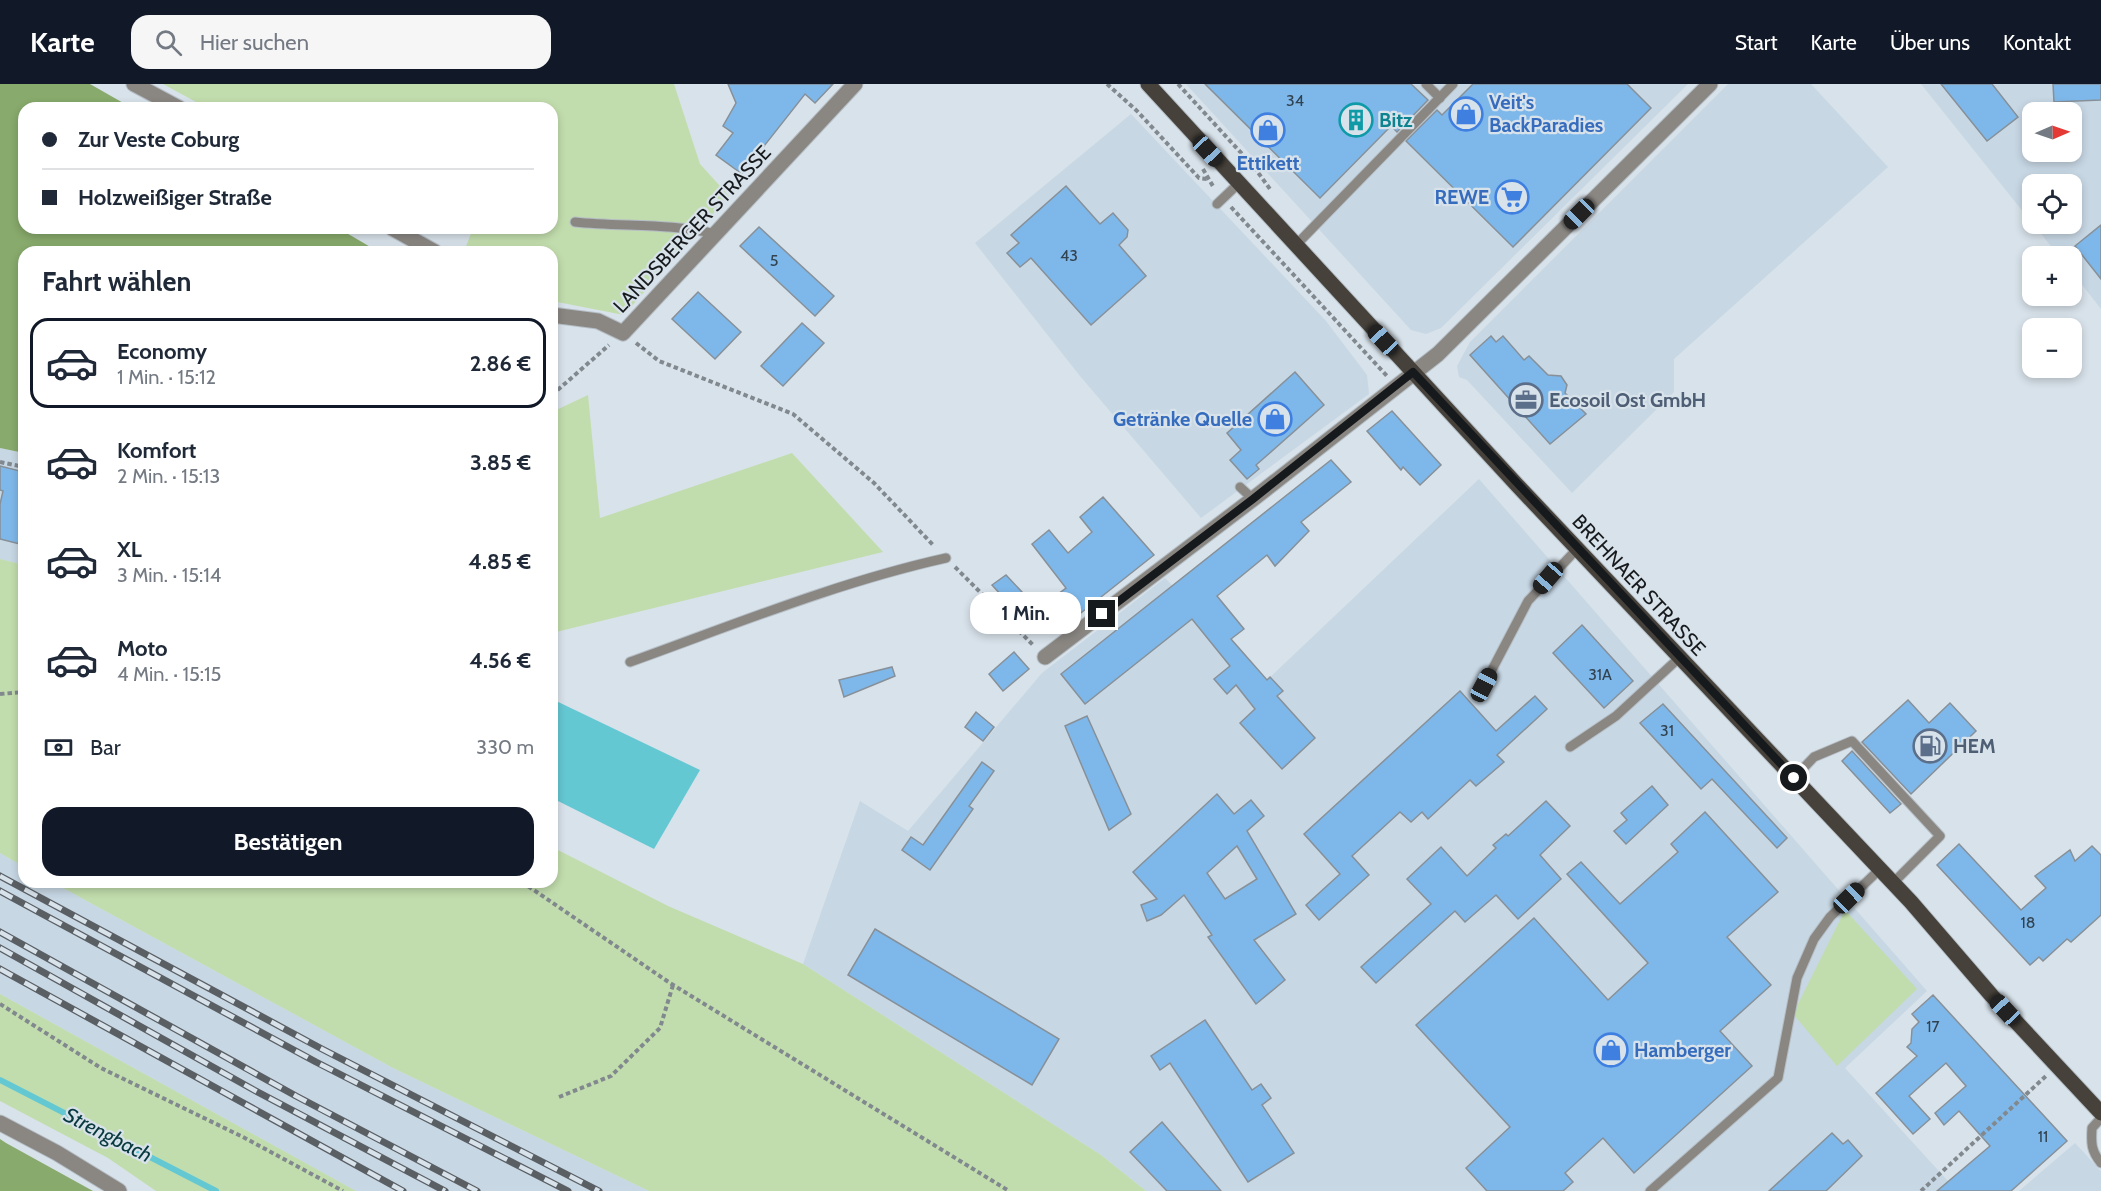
<!DOCTYPE html>
<html lang="de">
<head>
<meta charset="utf-8">
<style>
	:root { --surface:#fff; --page:#f6f6f7; --text:#1f2937; --muted:#747a83; --line:#e0e1e3; --accent:#111827 }
	body { margin:0; font-family:Cabin,sans-serif; background:var(--page); color:var(--text); height:100vh; display:flex; flex-direction:column; font-size:22px; white-space:nowrap }
	* { box-sizing:border-box; margin:0 }
	p { font-size:20px; color:var(--muted) }
	.icon { flex:none; width:33px; height:33px; fill:none; stroke:currentColor; stroke-width:2; stroke-linecap:round; stroke-linejoin:round }
	.map { position:relative; flex:1; overflow:hidden }
	.panel { position:absolute; left:18px; top:162px; width:540px; height:642px; display:flex; flex-direction:column; background:var(--surface); border-radius:18px; box-shadow:0 3px 9px #0003 }
	.panel>* { flex:none }
	.guide { position:absolute; left:18px; top:18px; width:540px; height:132px; border-radius:18px; box-shadow:0 3px 9px #0003; display:grid; align-content:center; height:132px; padding:0 24px; background:var(--surface) }
	.needle { width:39px; rotate:88deg }
	.controls { position:absolute; left:2022px; top:18px; display:grid; gap:12px }
	.controls a { display:grid; place-items:center; width:60px; height:60px; border-radius:12px; background:var(--surface); box-shadow:0 3px 9px #0003; font-size:30px }
	.end { position:absolute; width:27px; height:27px; margin:-14px; border:8px solid #171a1d; background:#fff; box-shadow:0 0 0 3px #fff }
	.from { border-radius:50% }
	.bubble { position:absolute; height:42px; border-radius:18px; background:var(--surface); box-shadow:0 3px 9px #0003; font-size:20px; font-weight:800; line-height:42px; text-align:center }
	.car { position:absolute; width:18px; height:36px; margin:-18px -9px; border-radius:8px; box-shadow:0 0 4px 2px #0007; background:linear-gradient(#222 24%,#8ab4d8 0 40%,#222 0 76%,#8ab4d8 0 86%,#222 0) }
	.guide b { display:flex; align-items:center; gap:21px; height:57px; font-size:22px }
	.guide b+b { border-top:2px solid var(--line) }
	.guide i { width:15px; height:15px; background:var(--text) }
	ul { padding:0; list-style:none }
	li { display:flex; align-items:center; gap:18px; height:90px; margin:0 12px 9px; padding:0 12px; border:3px solid transparent; border-radius:18px }
	li div { flex:1 }
	li b { display:block; font-size:22px }
	li em { font-style:normal; font-weight:800 }
	li.current { border-color:var(--accent) }
	li>.icon { width:54px; height:54px; stroke-width:1.5 }
	h2 { padding:0 24px; font-size:27px; line-height:72px }
	.pay { display:flex; align-items:center; gap:15px; height:66px; padding:0 24px; font-size:22px }
	.pay p { margin-inline-start:auto }
	.button { display:flex; gap:12px; margin-top:auto; padding:12px 24px }
	.button a { flex:1; height:69px; border-radius:18px; background:var(--accent); color:#fff; font-size:24px; font-weight:800; line-height:69px; text-align:center }
	header { display:flex; align-items:center; gap:36px; box-sizing:border-box; height:84px; padding:0 30px; background:var(--accent); color:#fff }
	header strong { font-size:28px }
	nav { display:flex; gap:33px; margin-inline-start:auto; font-size:21px }
	.search { width:420px; height:54px; background:var(--page); display:flex; align-items:center; gap:15px; box-sizing:border-box; padding:0 21px; border-radius:18px; color:var(--muted); font-size:22px }
	.map>svg:first-child { display:block }
	.built { fill:#c7d7e4; fill-rule:evenodd }
	.green { fill:#c2ddad }
	.forest { fill:#88aa6c }
	.water { fill:#64c8d3 }
	.lines { fill:none; stroke-linecap:round; stroke-linejoin:round }
	.stream { stroke:#64c8d3; stroke-width:6 }
	.building { fill:#7eb8ea; stroke:#879098; stroke-width:1.5; fill-rule:evenodd }
	.lane-casing { stroke:#b5bec5; stroke-width:11 }
	.street-casing { stroke:#b5bec5; stroke-width:17 }
	.primary-casing { stroke:#b5bec5; stroke-width:17 }
	.path { stroke:#81888e; stroke-width:4; stroke-dasharray:4.5 3; stroke-linecap:butt }
	.lane { stroke:#8a8783; stroke-width:9 }
	.street { stroke:#8a8783; stroke-width:15 }
	.primary { stroke:#46413a; stroke-width:15 }
	.rail-casing { stroke:#5a5f64; stroke-width:7 }
	.rail { stroke:#d8e2ea; stroke-width:4.5; stroke-dasharray:14; stroke-linecap:butt }
	.route { stroke:#171a1d; stroke-width:8 }
	.labels { text-anchor:middle; stroke-width:4.5; stroke-linejoin:round; paint-order:stroke }
	.number-label { font-size:16px; fill:#314250 }
	.shop-label { font-size:20px; font-weight:bold; fill:#366cbe; stroke:#d8e2ea; text-anchor:start }
	.culture-label { font-size:20px; font-weight:bold; fill:#0d838f; stroke:#d8e2ea; text-anchor:start }
	.street-label { font-size:20px; fill:#171a1d; stroke:#d8e2ea }
	.service-label { font-size:20px; font-weight:bold; fill:#4e5e75; stroke:#d8e2ea; text-anchor:start }
	.water-label { font-size:21px; font-style:italic; fill:#08393e; stroke:#d8e2ea }
</style>
</head>
<body>
<header>
<strong>Karte</strong>
<div class="search"><svg class="icon" aria-label="search" viewBox="0 0 24 24"><circle cx="10" cy="10" r="6"/><path d="M15 15l6 6"/></svg>Hier suchen</div>
<nav><a>Start</a><a>Karte</a><a>Über uns</a><a>Kontakt</a></nav>
</header>
<div class="map">
<svg width="2101" height="1107" viewBox="0 0 2101 1107">
	<rect width="100%" height="100%" fill="#d8e2ea"/>
	<g class="built">
		<path d="M1186,0H1688L1441,244L1426,250L1411,246Z"/>
		<path d="M1728,0H1811L1888,83L1674,275V308L1572,409L1467,296L1459,293L1457,282L1470,258Z"/>
		<path d="M1921,0H2101V225L2072,188V172H2059L2033,140H2072V100H2032V139ZM2032,28H2072V68H2032Z"/>
		<path d="M1131,30L1326,237L1367,291L1369,310L1201,434L1080,292L975,159Z"/>
		<path d="M0,364L24,369V481L0,475Z"/>
		<path d="M1479,395L1927,907L1845,984L1957,1107H1146L1101,1071L803,880L860,717L908,747L1042,589L1165,494L1266,597Z"/>
		<path d="M0,769L24,783V798H52L393,984L649,1107H356L0,910Z"/>
		<path d="M2075,1059L2101,1087V1107H2019Z"/>
	</g>
	<g class="green">
		<path d="M163,0H674L700,80L729,112L624,231L552,217V168H464L473,144H552V24H207Z"/>
		<path d="M588,311L600,434L792,369L883,468L552,549V328Z"/>
		<path d="M0,475L24,481V783L0,769Z"/>
		<path d="M552,763L668,822L803,880L1101,1071L1146,1107H649L393,984L52,798H552Z"/>
		<path d="M1845,826L1917,905L1837,982L1793,930Z"/>
		<path d="M0,910L356,1107H156L108,1074L0,1017Z"/>
	</g>
	<g class="forest">
		<path d="M0,0H90L132,24H24V144H338L379,168H24V369L0,364Z"/>
		<path d="M0,1055L6,1059L93,1107H0Z"/>
	</g>
	<path class="water" d="M552,615L700,686L654,765L552,714Z"/>
	<g class="lines">
		<path class="stream" d="M0,996L216,1107"/>
	</g>
	<g class="building">
		<path d="M728,0H833L815,19L805,10L742,90L716,71L733,49L723,42L736,19Z"/>
		<path d="M1205,0H1411L1428,16L1397,48L1391,42L1320,114Z"/>
		<path d="M1473,0H1627L1651,24L1513,163L1406,57L1437,26L1442,31Z"/>
		<path d="M1941,0H1992L2018,33L1987,57Z"/>
		<path d="M2053,0H2101V16L2054,18Z"/>
		<path d="M1066,102L1100,140L1113,129L1128,146L1127,153L1119,161L1146,192L1091,241L1031,174L1020,183L1007,169L1019,159L1011,151Z"/>
		<path d="M2101,141V195L2075,162Z"/>
		<path d="M759,143L834,212L815,232L740,162Z"/>
		<path d="M698,208L741,248L715,275L672,235Z"/>
		<path d="M802,239L824,259L783,302L761,282Z"/>
		<path d="M1491,252L1496,258L1503,252L1524,276L1529,272L1548,291L1561,292L1567,301L1565,309L1586,330L1550,360L1470,271Z"/>
		<path d="M1295,288L1324,321L1256,381L1259,385L1247,395L1230,376L1241,366L1227,349Z"/>
		<path d="M1392,327L1441,381L1420,401L1403,383L1401,386L1367,347Z"/>
		<path d="M1331,376L1351,398L1301,438L1309,447L1275,482L1267,471L1217,512L1244,545L1231,555L1267,596L1270,593L1283,607L1277,612L1315,654L1282,685L1240,639L1255,625L1236,601L1227,610L1214,595L1230,582L1192,535L1085,620L1061,590Z"/>
		<path d="M0,382L24,388V461L0,455V420L3,407L0,406Z"/>
		<path d="M1103,413L1154,471L1077,532L1065,518L1035,548L992,501L1006,491L1038,525L1066,504L1032,460L1049,446L1068,469L1092,448L1080,433Z"/>
		<path d="M1582,541L1633,597L1604,624L1553,569Z"/>
		<path d="M1014,568L1029,585L1003,607L989,590Z"/>
		<path d="M892,583L895,592L844,613L839,596Z"/>
		<path d="M1460,607L1496,647L1535,612L1547,625L1497,671L1504,678L1476,702L1470,696L1428,735L1422,728L1411,738L1400,728L1352,772L1369,791L1319,836L1306,821L1340,790L1304,750Z"/>
		<path d="M1908,616L1929,639L1950,619L1976,647L1911,710L1862,658Z"/>
		<path d="M1663,620L1787,754L1777,764L1712,695L1701,705L1640,639Z"/>
		<path d="M976,628L994,643L983,657L965,643Z"/>
		<path d="M1087,632L1131,730L1109,746L1065,642Z"/>
		<path d="M1852,667L1901,720L1890,729L1842,677Z"/>
		<path d="M982,678L994,687L969,722L973,725L930,786L902,766L911,753L923,761Z"/>
		<path d="M1652,702L1668,721L1626,760L1614,747L1627,736L1621,729Z"/>
		<path d="M1217,710L1234,730L1251,716L1264,732L1247,747L1296,830L1254,856L1285,896L1256,920L1208,853L1212,851L1184,811L1161,831L1147,837L1141,821L1157,815L1133,788ZM1237,762L1257,795L1225,815L1207,789Z"/>
		<path d="M1546,717L1570,742L1540,771L1561,795L1518,835L1496,811L1465,838L1455,827L1376,899L1361,883L1431,820L1407,795L1441,763L1467,792L1496,764L1493,761L1506,750L1508,752Z"/>
		<path d="M1705,728L1778,808L1727,853L1771,901L1720,947L1752,982L1634,1089L1603,1054L1565,1089L1573,1098L1563,1107H1487L1466,1084L1510,1043L1416,941L1534,834L1608,916L1648,879L1567,790L1581,778L1620,820L1678,768L1671,760Z"/>
		<path d="M1959,760L2021,826L2046,804L2035,792L2070,766L2075,777L2092,762L2101,771V831L2071,858L2067,855L2043,877L2039,873L2030,881L1937,781Z"/>
		<path d="M875,845L1059,955L1032,1001L848,891Z"/>
		<path d="M1933,911L2067,1057L2011,1107H1937L1990,1062L1959,1027L1944,1041L1935,1029L1966,1002L1946,979L1909,1012L1930,1035L1913,1050L1876,1009L1917,972L1907,963L1911,959L1912,945L1919,938L1912,930Z"/>
		<path d="M1205,936L1252,1006L1261,1000L1271,1014L1262,1021L1294,1069L1248,1098L1170,979L1160,986L1151,972Z"/>
		<path d="M1162,1038L1221,1107H1167L1130,1068Z"/>
		<path d="M1832,1049L1843,1060L1848,1056L1862,1072L1826,1107H1769Z"/>
	</g>
	<g class="lines">
		<defs>
			<g id="lane">
				<path d="M1426,0L1440,14"/>
				<path d="M1217,120L1238,100"/>
				<path d="M575,138C621,143 671,139 715,150"/>
				<path d="M1295,162L1453,0"/>
				<path d="M1240,403L1253,415"/>
				<path d="M630,578C733,541 838,498 946,474"/>
				<path d="M1484,601L1528,517L1577,465"/>
				<path d="M1570,663L1616,632L1679,574"/>
				<path d="M1794,694L1814,673L1852,657L1940,752L1893,799"/>
				<path d="M2101,1034L2092,1044C2091,1059 2091,1067 2101,1079"/>
				<path d="M1650,1107L1778,994L1797,894L1814,855L1830,833L1880,785"/>
			</g>
			<g id="street">
				<path d="M134,0L179,24"/>
				<path d="M392,144L435,168"/>
				<path d="M552,231L598,237L623,249L855,0"/>
				<path d="M1045,573L1253,415L1438,270L1710,0"/>
				<path d="M0,1039L57,1069L119,1107"/>
			</g>
			<path id="primary" d="M1148,0L1517,401L1911,818L1992,912L2101,1029"/>
		</defs>
		<use href="#lane" class="lane-casing"/>
		<use href="#street" class="street-casing"/>
		<use href="#primary" class="primary-casing"/>
		<g class="path">
			<path d="M1107,0L1137,27L1199,94L1207,95"/>
			<path d="M1178,0L1254,83L1270,105"/>
			<path d="M1203,85L1214,104"/>
			<path d="M1231,123L1387,292"/>
			<path d="M636,259L659,277L793,330L874,399L934,462"/>
			<path d="M552,311L609,261"/>
			<path d="M0,378L24,383"/>
			<path d="M955,483L1034,562"/>
			<path d="M0,610L24,608"/>
			<path d="M522,798L670,899L1009,1107"/>
			<path d="M0,920L101,984L243,1053L343,1107"/>
			<path d="M559,1013L611,992L660,944L673,901"/>
			<path d="M1921,1107L2046,992"/>
		</g>
		<use href="#lane" class="lane"/>
		<use href="#street" class="street"/>
		<use href="#primary" class="primary"/>
		<defs>
			<g id="rail">
				<path d="M0,792L322,965L599,1107"/>
				<path d="M0,807L316,978L568,1107"/>
				<path d="M0,848L296,1012L477,1107"/>
				<path d="M0,864L254,1006L445,1107"/>
				<path d="M0,885L403,1107"/>
			</g>
		</defs>
		<use href="#rail" class="rail-casing"/>
		<use href="#rail" class="rail"/>
	</g>
	<g class="lines">
		<path class="route" d="M1102,530L1253,415L1413,288L1794,694"/>
	</g>
	<defs>
		<symbol id="shop-ring" viewBox="-11 -11 22 22"><circle r="9.5" fill="#d8e2ea" stroke="#3f7fe0" stroke-width="1.5"/><path d="M-5-2.5h2.3a2.7 3.5 0 0 1 5.4 0H5L5.5 6h-11ZM-1.5-2.5h3a1.5 2.3 0 0 0-3 0Z" fill="#3f7fe0"/></symbol>
		<symbol id="building-ring" viewBox="-11 -11 22 22"><circle r="9.5" fill="#d8e2ea" stroke="#0f9aa8" stroke-width="1.5"/><path d="M-4-6H4V6H1V3H-1V6H-4ZM-2.5-4.3h1.7v1.8h-1.7ZM.8-4.3h1.7v1.8H.8ZM-2.5-1h1.7V.8h-1.7ZM.8-1h1.7V.8H.8Z" fill="#0f9aa8"/></symbol>
		<symbol id="supermarket-ring" viewBox="-11 -11 22 22"><circle r="9.5" fill="#d8e2ea" stroke="#3f7fe0" stroke-width="1.5"/><path d="M-6-5.5h2.5l.6 2H6L4.5 2H-2.5L-4.4-4H-6ZM-1.5 3.2a1.3 1.3 0 1 0 .1 0ZM3 3.2a1.3 1.3 0 1 0 .1 0Z" fill="#3f7fe0"/></symbol>
		<symbol id="office-ring" viewBox="-11 -11 22 22"><circle r="9.5" fill="#d8e2ea" stroke="#5c6f8a" stroke-width="1.5"/><path d="M-6-3h4V-5.5h4V-3h4V5H-6ZM-1-4.5V-3h2v-1.5ZM-6 0V1H6V0Z" fill="#5c6f8a"/></symbol>
		<symbol id="fuel-ring" viewBox="-11 -11 22 22"><circle r="9.5" fill="#d8e2ea" stroke="#5c6f8a" stroke-width="1.5"/><path d="M-5.5-6h7V0h2V4h1.3V-2.5L3-4.5l.8-.8L6-3V5H2.5V1h-1V6h-7ZM-4.2-4.7v3.2H.2V-4.7Z" fill="#5c6f8a"/></symbol>
	</defs>
	<g fill-rule="evenodd">
		<use href="#shop-ring" x="1447" y="11" width="38" height="38"/>
		<use href="#building-ring" x="1337" y="17" width="38" height="38"/>
		<use href="#shop-ring" x="1249" y="27" width="38" height="38"/>
		<use href="#supermarket-ring" x="1493" y="94" width="38" height="38"/>
		<use href="#office-ring" x="1507" y="297" width="38" height="38"/>
		<use href="#shop-ring" x="1256" y="316" width="38" height="38"/>
		<use href="#fuel-ring" x="1911" y="643" width="38" height="38"/>
		<use href="#shop-ring" x="1592" y="947" width="38" height="38"/>
	</g>
	<g class="labels">
		<g class="number-label">
			<text x="1295" y="22">34</text>
			<text x="1069" y="177">43</text>
			<text x="774" y="182">5</text>
			<text x="1600" y="596">31A</text>
			<text x="1667" y="652">31</text>
			<text x="2028" y="844">18</text>
			<text x="1933" y="948">17</text>
			<text x="2043" y="1058">11</text>
		</g>
		<g class="shop-label">
			<text x="1489" y="25">Veit's<tspan x="1489" dy="23">BackParadies</tspan></text>
			<text x="1268" y="86" text-anchor="middle">Ettikett</text>
			<text x="1489" y="120" text-anchor="end">REWE</text>
			<text x="1252" y="342" text-anchor="end">Getränke Quelle</text>
			<text x="1634" y="973">Hamberger</text>
		</g>
		<g class="culture-label">
			<text x="1379" y="43">Bitz</text>
		</g>
		<g class="street-label">
			<text transform="translate(692 145) rotate(-47)" y="7">LANDSBERGER STRASSE</text>
			<text transform="translate(1639 501) rotate(47)" y="7">BREHNAER STRASSE</text>
		</g>
		<g class="service-label">
			<text x="1549" y="323">Ecosoil Ost GmbH</text>
			<text x="1953" y="669">HEM</text>
		</g>
		<g class="water-label">
			<text transform="translate(108 1051) rotate(27)" y="7">Strengbach</text>
		</g>
	</g>
</svg>
<div class="controls">
<a><svg class="needle" viewBox="-14 -14 28 28"><path d="M0-13l5 13h-10z" fill="#e53935"/><path d="M0 13l5-13h-10z" fill="#747a83"/></svg></a>
<a><svg class="icon" aria-label="locate" viewBox="0 0 24 24"><circle cx="12" cy="12" r="6"/><path d="M12 2v4M12 18v4M2 12h4M18 12h4"/></svg></a>
<a>+</a>
<a>−</a>
</div>
<i class="end from" style="left:1794px;top:694px"></i>
<i class="end" style="left:1102px;top:530px"></i>
<div class="bubble" style="left:970px;top:508px;width:111px">1 Min.</div>
<i class="car" style="left:1208px;top:67px;rotate:137deg"></i>
<i class="car" style="left:1579px;top:130px;rotate:225deg"></i>
<i class="car" style="left:1383px;top:256px;rotate:317deg"></i>
<i class="car" style="left:1548px;top:494px;rotate:221deg"></i>
<i class="car" style="left:1484px;top:601px;rotate:28deg"></i>
<i class="car" style="left:1849px;top:814px;rotate:46deg"></i>
<i class="car" style="left:2005px;top:926px;rotate:317deg"></i>
<div class="guide">
<b><i class="from"></i>Zur Veste Coburg</b>
<b><i></i>Holzweißiger Straße</b>
</div>
<section class="panel">
<h2>Fahrt wählen</h2>
<ul>
<li class="current"><svg class="icon" aria-label="car" viewBox="0 0 24 24"><path d="M5 17H2v-5l4-1 3-4h7l3 4 3 1v5h-3M9 17h6M6 11h13"/><circle cx="7" cy="17" r="2"/><circle cx="17" cy="17" r="2"/></svg><div><b>Economy</b><p>1 Min. · 15:12</p></div><em>2.86 €</em></li>
<li><svg class="icon" aria-label="car" viewBox="0 0 24 24"><path d="M5 17H2v-5l4-1 3-4h7l3 4 3 1v5h-3M9 17h6M6 11h13"/><circle cx="7" cy="17" r="2"/><circle cx="17" cy="17" r="2"/></svg><div><b>Komfort</b><p>2 Min. · 15:13</p></div><em>3.85 €</em></li>
<li><svg class="icon" aria-label="car" viewBox="0 0 24 24"><path d="M5 17H2v-5l4-1 3-4h7l3 4 3 1v5h-3M9 17h6M6 11h13"/><circle cx="7" cy="17" r="2"/><circle cx="17" cy="17" r="2"/></svg><div><b>XL</b><p>3 Min. · 15:14</p></div><em>4.85 €</em></li>
<li><svg class="icon" aria-label="car" viewBox="0 0 24 24"><path d="M5 17H2v-5l4-1 3-4h7l3 4 3 1v5h-3M9 17h6M6 11h13"/><circle cx="7" cy="17" r="2"/><circle cx="17" cy="17" r="2"/></svg><div><b>Moto</b><p>4 Min. · 15:15</p></div><em>4.56 €</em></li>
</ul>
<div class="pay"><svg class="icon" aria-label="cash" viewBox="0 0 24 24"><path d="M3 7h18v10H3z"/><circle cx="12" cy="12" r="2"/></svg>Bar<p>330 m</p></div>
<div class="button"><a>Bestätigen</a></div>
</section>
</div>
</body>
</html>
